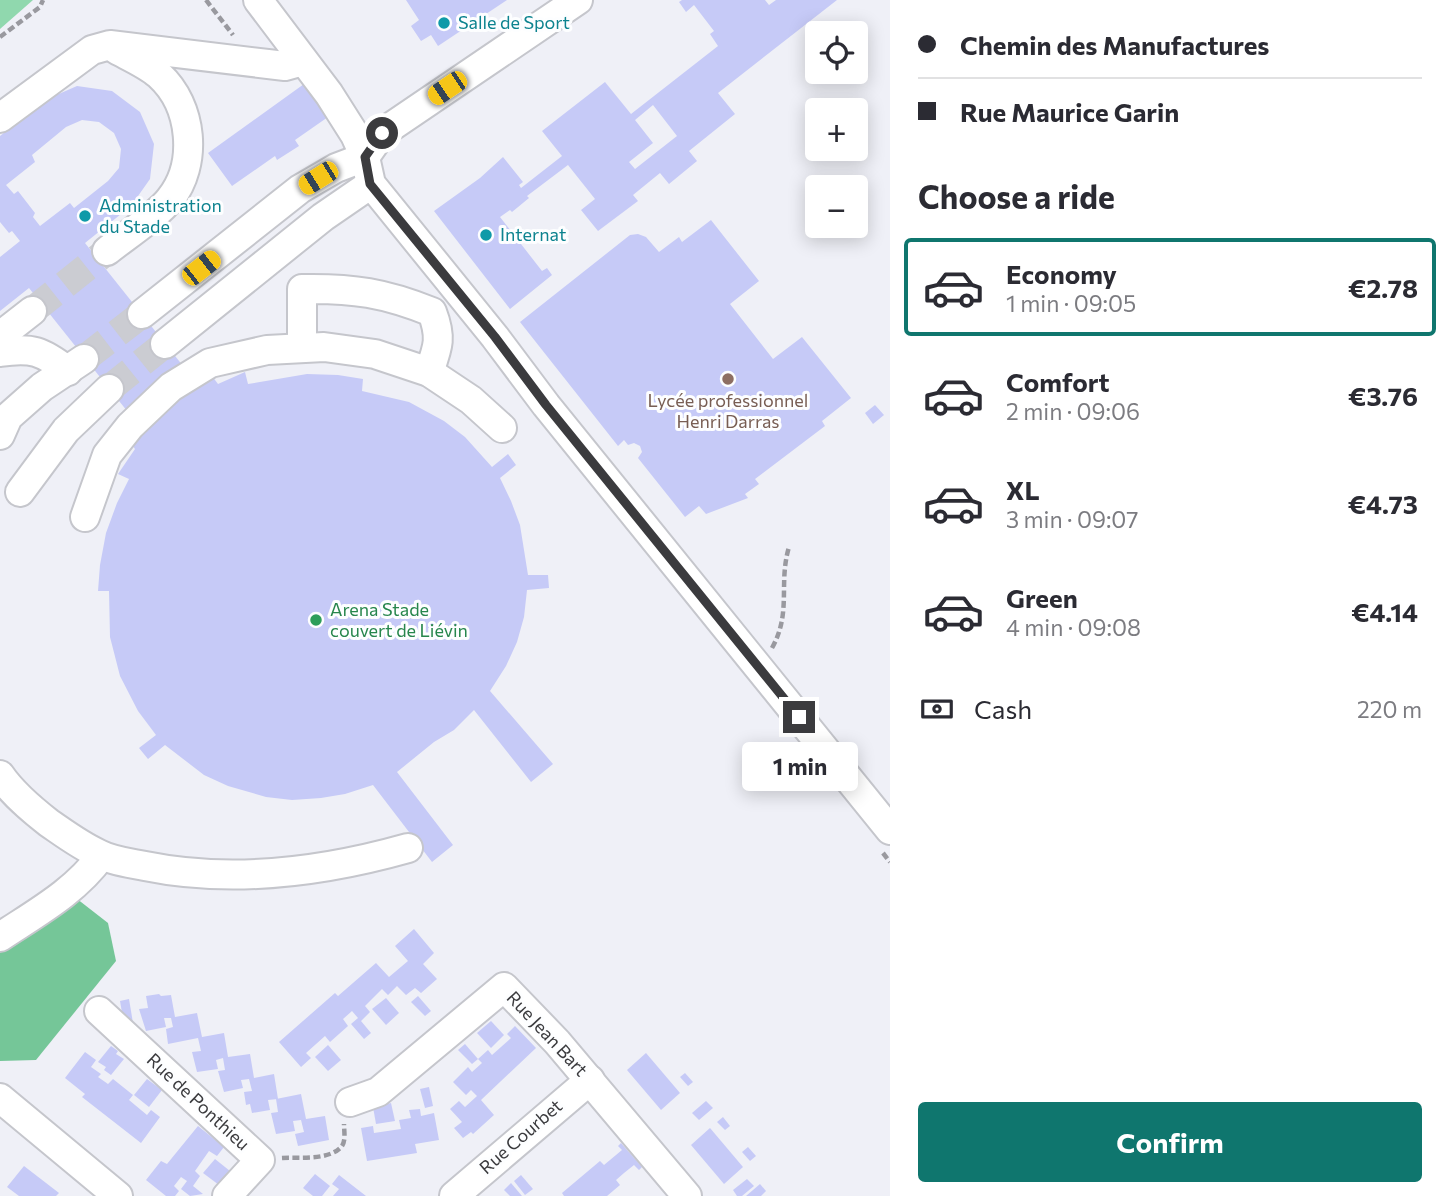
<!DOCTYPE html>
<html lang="en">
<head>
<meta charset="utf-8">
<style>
	:root { --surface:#fff; --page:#f7f7f7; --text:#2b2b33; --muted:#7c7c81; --line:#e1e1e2; --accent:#0f766e }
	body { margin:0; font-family:Commissioner,sans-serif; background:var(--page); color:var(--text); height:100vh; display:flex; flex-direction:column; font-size:26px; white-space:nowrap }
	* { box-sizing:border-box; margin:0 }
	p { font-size:23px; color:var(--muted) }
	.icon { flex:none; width:38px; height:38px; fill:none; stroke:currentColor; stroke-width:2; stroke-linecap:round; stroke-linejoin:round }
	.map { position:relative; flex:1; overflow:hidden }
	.side { display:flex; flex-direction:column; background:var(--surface); width:560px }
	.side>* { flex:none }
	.top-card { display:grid; align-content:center; height:154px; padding:0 28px; background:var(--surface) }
	.buttons { position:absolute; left:805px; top:21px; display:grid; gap:14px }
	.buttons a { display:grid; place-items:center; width:63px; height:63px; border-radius:7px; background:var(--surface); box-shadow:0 4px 18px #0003; font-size:35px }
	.end { position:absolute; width:32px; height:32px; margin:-16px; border:9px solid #3b3b3e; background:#fff; box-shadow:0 0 0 4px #fff }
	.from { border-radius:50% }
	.bubble { position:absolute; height:49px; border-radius:7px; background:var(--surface); box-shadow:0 4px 18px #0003; font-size:23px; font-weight:700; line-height:49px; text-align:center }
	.car { position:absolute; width:21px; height:42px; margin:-21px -10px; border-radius:9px; box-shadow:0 0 5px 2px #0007; background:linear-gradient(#f5c518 24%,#345 0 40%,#f5c518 0 76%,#345 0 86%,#f5c518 0) }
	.top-card b { display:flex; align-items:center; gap:24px; height:66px; font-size:26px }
	.top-card b+b { border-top:2px solid var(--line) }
	.top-card i { width:18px; height:18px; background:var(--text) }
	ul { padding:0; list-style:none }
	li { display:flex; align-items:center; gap:21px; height:98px; margin:0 14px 10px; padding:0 14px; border:4px solid transparent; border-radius:7px }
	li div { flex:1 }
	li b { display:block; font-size:26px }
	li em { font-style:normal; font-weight:700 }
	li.current { border-color:var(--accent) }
	li>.icon { width:63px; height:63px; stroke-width:1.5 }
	h2 { padding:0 28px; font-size:32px; line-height:84px }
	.pay { display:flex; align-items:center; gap:18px; height:77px; padding:0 28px; font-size:26px }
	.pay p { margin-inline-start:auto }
	.action { display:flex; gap:14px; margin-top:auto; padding:14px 28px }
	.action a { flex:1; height:80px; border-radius:7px; background:var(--accent); color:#fff; font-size:28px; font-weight:700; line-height:80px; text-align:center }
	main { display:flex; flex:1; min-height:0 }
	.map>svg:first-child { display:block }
	.green { fill:#90d8ae }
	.forest { fill:#75c698 }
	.building { fill:#c6caf7; fill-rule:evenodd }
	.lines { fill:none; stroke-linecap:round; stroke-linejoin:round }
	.minor-tunnel { stroke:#cbccd2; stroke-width:28; stroke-dasharray:28 14; stroke-linecap:butt }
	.minor-casing { stroke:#c5c6cc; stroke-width:32 }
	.path { stroke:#99999f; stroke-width:4.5; stroke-dasharray:7 3.5; stroke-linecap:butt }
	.minor { stroke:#fff; stroke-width:28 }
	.route { stroke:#3b3b3e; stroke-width:9 }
	.culture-dot { fill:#0f9aa8; stroke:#fdfeff; stroke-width:2.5 }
	.education-dot { fill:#8d6e63; stroke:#fdfeff; stroke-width:2.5 }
	.leisure-dot { fill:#2e9e5b; stroke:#fdfeff; stroke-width:2.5 }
	.labels { text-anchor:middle; stroke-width:6; stroke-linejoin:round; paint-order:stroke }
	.culture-label { font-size:18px; fill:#0d838f; stroke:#fdfeff; text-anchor:start }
	.education-label { font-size:18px; fill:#785e54; stroke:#fdfeff }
	.leisure-label { font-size:18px; fill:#27864d; stroke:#fdfeff; text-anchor:start }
	.street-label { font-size:18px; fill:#3b3b3e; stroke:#fdfeff }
</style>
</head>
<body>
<main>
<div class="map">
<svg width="890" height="1196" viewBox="0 0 890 1196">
	<rect width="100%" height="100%" fill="#eff0f7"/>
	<path class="green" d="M0,0H33L0,29Z"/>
	<path class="forest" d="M72,895L108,923L116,961L36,1060L0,1061V947Z"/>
	<g class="building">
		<path d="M406,0H507L438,46L431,35L421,41L411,26L419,20Z"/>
		<path d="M682,0H765L769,5L776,0H837L718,93L735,114L689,151L697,161L669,184L660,173L633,195L638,201L598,231L581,210L595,199L568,165L527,196L529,198L512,212L510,210L500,217L542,271L547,268L552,275L510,309L434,211L480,178L503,157L523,182L519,185L521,188L562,156L542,131L605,82L631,114L718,46L710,34L714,31L694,5L686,12L679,2ZM653,105L677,136L635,169L629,162L653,143L635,120Z"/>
		<path d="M304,84L328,117L295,140L299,146L277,160L275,156L232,186L208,153Z"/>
		<path d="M77,86L112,91L140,112L154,144L150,179L131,206L85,243L199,386L212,376L218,384L245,372L248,384L307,374L338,375L363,379L362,391L409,402L444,421L465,437L492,467L508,454L516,465L500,478L511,501L520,525L528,575H548L549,588L527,590L524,617L517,642L506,666L490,691L553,764L531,782L474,710L454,730L434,742L397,772L453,845L432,862L373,785L345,794L321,798L292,800L266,797L228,786L204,775L165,745L148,759L139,748L156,735L138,711L120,676L110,637L109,591H98L100,565L106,533L117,503L129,479L118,474L135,449L129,441L143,431L29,288L0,311V257L20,241L12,231L9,233L0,222V136L45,100ZM82,120L99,122L114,133L121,149L119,168L108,181L74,208L70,203L40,226L33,217L35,213L18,191L14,194L6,185L35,162L32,155L66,127Z"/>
		<path d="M711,220L759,281L730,304L773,359L802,337L851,398L822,421L825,426L755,479L759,484L745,494L748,498L706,514L699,506L685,517L638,458L642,452L640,446L634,443L628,445L624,440L618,446L520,322L630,235L638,234L646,237L659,252L679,237L682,242Z"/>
		<path d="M875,405L884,415L873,424L865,413Z"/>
		<path d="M414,929L434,953L423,964L437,979L421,993L415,988L406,995L397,986L388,995L382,989L365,1006L370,1012L361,1021L371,1033L364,1039L351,1024L358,1018L352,1011L343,1019L348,1026L330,1042L325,1036L306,1053L311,1058L301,1067L279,1042L335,993L338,996L376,963L389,977L408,961L395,946Z"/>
		<path d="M159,994L161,996L171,995L175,1017L197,1013L202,1037L224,1033L228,1057L250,1054L254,1078L274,1074L278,1099L268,1100L270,1110L252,1113L250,1104L246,1105L244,1092L252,1091L249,1079L241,1080L243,1088L224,1092L218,1071L225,1070L223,1058L216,1060L218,1069L197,1072L192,1052L201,1051L198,1038L168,1044L166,1029L173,1027L171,1018H164L166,1027L146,1031L139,1009L148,1008L146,996Z"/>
		<path d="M418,996L431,1011L425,1016L411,1002Z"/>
		<path d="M386,998L399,1013L386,1025L372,1009Z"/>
		<path d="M129,999L133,1023L124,1024L120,1001Z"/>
		<path d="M491,1021L504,1035L491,1048L477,1033Z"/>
		<path d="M515,1026L536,1048L481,1100L494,1115L473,1134L471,1132L463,1138L454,1128L462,1122L450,1109L459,1101L465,1107L477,1096L471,1090L466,1095L453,1082L468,1067L472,1072L482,1063L478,1059L488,1050L492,1055L511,1038L507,1034Z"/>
		<path d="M465,1044L478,1059L472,1064L458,1050Z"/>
		<path d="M328,1045L341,1060L328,1071L315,1057Z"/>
		<path d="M111,1046L118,1051L116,1054L124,1059L111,1075L104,1070L106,1067L98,1062Z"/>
		<path d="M85,1052L96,1060L91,1067L101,1074L98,1077L108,1084L113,1079L133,1095L129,1100L147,1115L151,1110L160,1117L141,1143L82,1097L85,1094L65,1078Z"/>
		<path d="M646,1053L680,1093L661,1110L627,1070Z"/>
		<path d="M685,1073L693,1082L688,1086L680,1077Z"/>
		<path d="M147,1079L162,1090L149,1107L134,1095Z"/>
		<path d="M429,1087L433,1106L425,1108L420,1089Z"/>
		<path d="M301,1094L306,1119L325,1116L329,1140L298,1146L295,1134L304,1132L301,1120L293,1121L295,1131L276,1134L271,1113L278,1112L276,1099Z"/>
		<path d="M706,1101L713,1108L699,1120L692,1113Z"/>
		<path d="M391,1103L395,1121L376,1124L373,1107Z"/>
		<path d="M420,1109L421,1116L434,1113L439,1140L415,1144L417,1153L367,1161L361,1128L373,1126L374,1133L401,1129L399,1120L411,1118L409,1110Z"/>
		<path d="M723,1117L730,1126L725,1130L717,1122Z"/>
		<path d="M198,1126L224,1147L217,1156L209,1151L195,1171L200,1176L193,1186L203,1194L190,1196L181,1189L187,1181L181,1177L174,1186L179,1191L175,1196H166L146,1180L161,1161L167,1164Z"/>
		<path d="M710,1128L743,1167L724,1184L691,1145Z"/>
		<path d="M621,1143L642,1167L639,1170L634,1165L624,1173L616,1180L620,1185L607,1196H564L562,1193L600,1161L604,1165L622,1150L618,1146Z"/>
		<path d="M748,1147L756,1156L750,1161L742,1152Z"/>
		<path d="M215,1159L230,1171L219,1185L203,1173Z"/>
		<path d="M24,1166L59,1193L56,1196H19L7,1187Z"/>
		<path d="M315,1174L330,1186L322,1196H313L303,1188Z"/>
		<path d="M339,1175L366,1196H333L339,1189L332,1184Z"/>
		<path d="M521,1175L533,1189L525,1195L514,1181Z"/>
		<path d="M747,1179L754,1186L742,1196H737L733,1190Z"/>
		<path d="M511,1183L522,1196H510L504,1190Z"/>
		<path d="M760,1184L766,1191L761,1196H746Z"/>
	</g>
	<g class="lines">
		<g class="minor-tunnel">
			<path d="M32,311L107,251"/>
			<path d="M84,359L142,314"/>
			<path d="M109,389L165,344"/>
		</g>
		<defs>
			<g id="minor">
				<path d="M258,0L329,94L355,135L365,157L371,184L495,337L546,405L890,830"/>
				<path d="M0,118L92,50L110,45L285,66L303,61"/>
				<path d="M365,157L382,133L578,0"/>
				<path d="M107,251C123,238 159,214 170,199C198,164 193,106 159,75C148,65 130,57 117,50"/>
				<path d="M142,314L300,189L336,168L365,157"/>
				<path d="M0,336L32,311"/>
				<path d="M165,344L323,217L371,184"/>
				<path d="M302,348V289C353,288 385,293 432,312C442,338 438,347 429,372"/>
				<path d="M0,352C32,347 42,351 68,371"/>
				<path d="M0,435L8,417L42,387L84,359"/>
				<path d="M20,492L66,430L109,389"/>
				<path d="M85,517L107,455L130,426L171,387L210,363L267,350L324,347L375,354L429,372L471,400L502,428"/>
				<path d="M0,775C13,794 31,809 49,823C65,834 81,846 99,854C112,861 130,863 145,866C233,884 323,872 408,848"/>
				<path d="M0,937C36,913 75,892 101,856"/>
				<path d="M99,1011L260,1160L227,1196"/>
				<path d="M0,1098L118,1196"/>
				<path d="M350,1102L378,1092L504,987L557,1042L687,1196"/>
				<path d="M454,1196L590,1080"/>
			</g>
		</defs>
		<use href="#minor" class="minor-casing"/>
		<g class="path">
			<path d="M206,0L233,35"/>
			<path d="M0,37L40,7L43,0"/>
			<path d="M772,648C792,612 778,584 789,547"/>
			<path d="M883,853L890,862"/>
			<path d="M282,1158C298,1157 330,1161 342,1146C346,1140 344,1131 344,1124"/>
		</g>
		<use href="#minor" class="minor"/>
	</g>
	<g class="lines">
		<path class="route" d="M382,133L365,157L370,184L495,337L546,405L799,717"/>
	</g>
	<g class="culture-dot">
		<circle cx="444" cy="23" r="7"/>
		<circle cx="85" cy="216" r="7"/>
		<circle cx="486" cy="235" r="7"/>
	</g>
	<circle class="education-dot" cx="728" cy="379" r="7"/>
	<circle class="leisure-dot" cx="316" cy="620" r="7"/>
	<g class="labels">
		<g class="culture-label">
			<text x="458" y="29">Salle de Sport</text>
			<text x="99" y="212">Administration<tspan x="99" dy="21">du Stade</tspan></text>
			<text x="500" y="241">Internat</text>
		</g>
		<g class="education-label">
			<text x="728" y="407">Lycée professionnel<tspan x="728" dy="21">Henri Darras</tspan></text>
		</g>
		<g class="leisure-label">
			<text x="330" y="616">Arena Stade<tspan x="330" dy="21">couvert de Liévin</tspan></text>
		</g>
		<g class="street-label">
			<text transform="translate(547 1034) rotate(47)" y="6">Rue Jean Bart</text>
			<text transform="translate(198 1102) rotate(43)" y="6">Rue de Ponthieu</text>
			<text transform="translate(521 1137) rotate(-41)" y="6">Rue Courbet</text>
		</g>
	</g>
</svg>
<div class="buttons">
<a><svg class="icon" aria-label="locate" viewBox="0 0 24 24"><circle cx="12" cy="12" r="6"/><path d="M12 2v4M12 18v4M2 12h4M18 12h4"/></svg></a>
<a>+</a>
<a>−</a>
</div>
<i class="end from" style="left:382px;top:133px"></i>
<i class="end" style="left:799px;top:717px"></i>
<div class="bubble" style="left:742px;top:742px;width:116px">1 min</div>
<i class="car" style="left:447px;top:88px;rotate:236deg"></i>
<i class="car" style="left:318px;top:178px;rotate:238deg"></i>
<i class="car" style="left:201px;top:268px;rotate:52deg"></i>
</div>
<section class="side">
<div class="top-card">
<b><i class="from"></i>Chemin des Manufactures</b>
<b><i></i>Rue Maurice Garin</b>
</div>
<h2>Choose a ride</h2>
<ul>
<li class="current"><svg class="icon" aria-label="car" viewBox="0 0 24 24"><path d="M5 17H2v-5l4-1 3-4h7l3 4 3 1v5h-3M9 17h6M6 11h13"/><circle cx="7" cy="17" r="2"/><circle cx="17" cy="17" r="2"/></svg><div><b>Economy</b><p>1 min · 09:05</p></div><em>€2.78</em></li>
<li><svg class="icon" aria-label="car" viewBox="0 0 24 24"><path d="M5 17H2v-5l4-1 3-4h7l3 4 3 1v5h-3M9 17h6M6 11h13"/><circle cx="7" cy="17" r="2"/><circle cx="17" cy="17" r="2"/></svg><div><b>Comfort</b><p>2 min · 09:06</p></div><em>€3.76</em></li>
<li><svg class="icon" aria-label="car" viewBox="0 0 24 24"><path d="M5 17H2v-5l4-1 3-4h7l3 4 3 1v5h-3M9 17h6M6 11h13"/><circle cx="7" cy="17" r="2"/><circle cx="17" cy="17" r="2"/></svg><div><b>XL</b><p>3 min · 09:07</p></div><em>€4.73</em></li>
<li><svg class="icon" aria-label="car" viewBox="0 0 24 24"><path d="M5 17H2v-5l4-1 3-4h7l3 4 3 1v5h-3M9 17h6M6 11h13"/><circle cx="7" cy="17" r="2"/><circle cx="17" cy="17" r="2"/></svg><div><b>Green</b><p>4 min · 09:08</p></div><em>€4.14</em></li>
</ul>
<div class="pay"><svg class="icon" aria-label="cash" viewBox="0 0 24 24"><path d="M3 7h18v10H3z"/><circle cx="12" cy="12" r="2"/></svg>Cash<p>220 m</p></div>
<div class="action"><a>Confirm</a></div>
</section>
</main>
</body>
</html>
